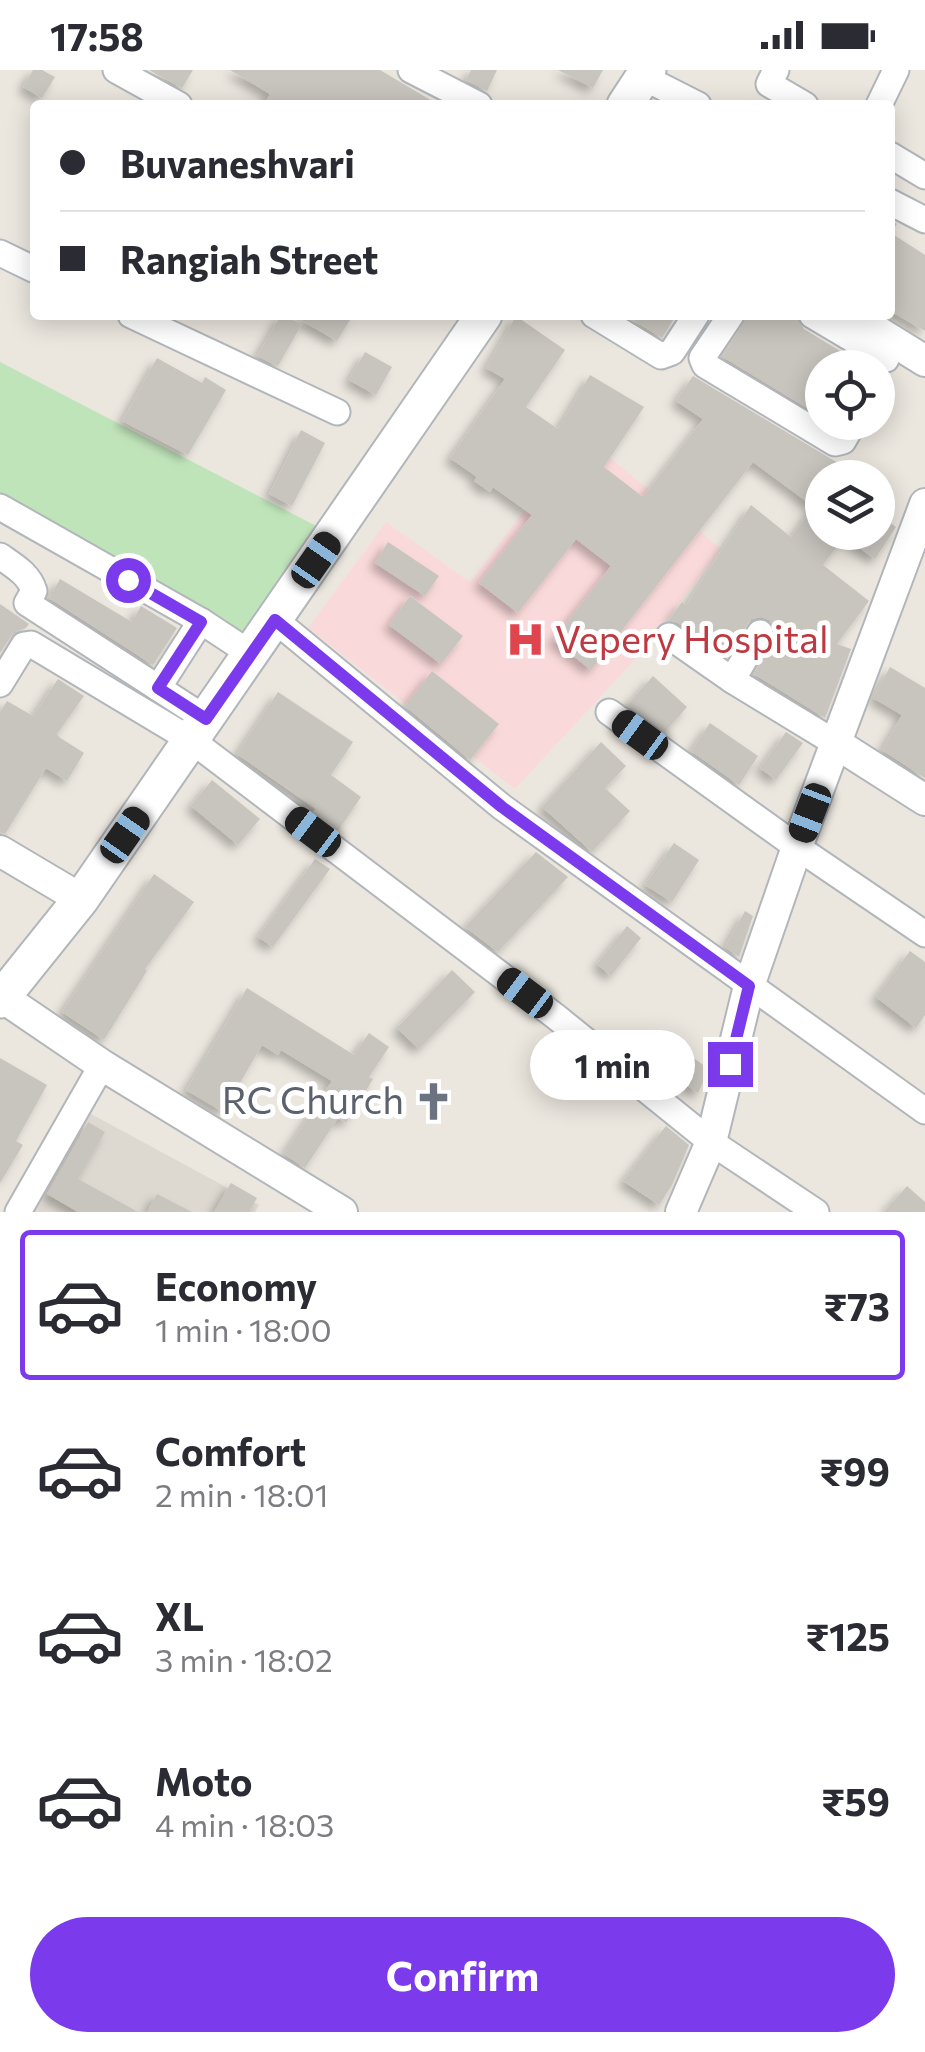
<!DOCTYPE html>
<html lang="en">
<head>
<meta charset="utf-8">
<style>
	:root { --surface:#fff; --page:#f7f7f7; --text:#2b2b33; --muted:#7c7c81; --line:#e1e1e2; --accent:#7c3aed }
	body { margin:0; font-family:Commissioner,sans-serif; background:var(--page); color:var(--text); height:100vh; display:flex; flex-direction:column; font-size:38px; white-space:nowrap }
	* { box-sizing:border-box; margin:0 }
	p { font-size:32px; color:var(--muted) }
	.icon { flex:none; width:55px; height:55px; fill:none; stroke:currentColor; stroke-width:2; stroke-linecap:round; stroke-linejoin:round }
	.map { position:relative; height:1142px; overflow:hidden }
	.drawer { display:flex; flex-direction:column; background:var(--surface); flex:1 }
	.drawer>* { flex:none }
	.guide { position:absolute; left:30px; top:30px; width:865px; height:220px; border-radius:10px; box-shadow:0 5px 25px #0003; display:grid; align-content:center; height:220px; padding:0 30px; background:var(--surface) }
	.buttons { position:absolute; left:805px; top:280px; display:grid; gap:20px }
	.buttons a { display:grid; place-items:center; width:90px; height:90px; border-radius:50%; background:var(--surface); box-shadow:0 5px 25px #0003; font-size:50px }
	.end { position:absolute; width:45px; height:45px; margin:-22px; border:12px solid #7c3aed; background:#fff; box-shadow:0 0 0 5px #fff }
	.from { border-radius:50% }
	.bubble { position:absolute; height:70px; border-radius:35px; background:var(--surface); box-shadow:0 5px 25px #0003; font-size:32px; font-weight:700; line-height:70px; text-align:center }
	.car { position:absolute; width:30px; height:60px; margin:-30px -15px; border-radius:12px; box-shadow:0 0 8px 2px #0007; background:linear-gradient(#222 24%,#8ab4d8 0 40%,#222 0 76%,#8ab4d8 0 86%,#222 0) }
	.guide b { display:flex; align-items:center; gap:35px; height:95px; font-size:38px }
	.guide b+b { border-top:2px solid var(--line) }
	.guide i { width:25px; height:25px; background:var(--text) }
	ul { padding:18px 0 0; list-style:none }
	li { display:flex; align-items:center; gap:30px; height:150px; margin:0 20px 15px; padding:0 10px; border:5px solid transparent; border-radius:10px }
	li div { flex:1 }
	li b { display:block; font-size:38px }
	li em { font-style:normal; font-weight:700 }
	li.current { border-color:var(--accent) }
	li>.icon { width:90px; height:90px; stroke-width:1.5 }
	.button { display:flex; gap:20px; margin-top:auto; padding:20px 30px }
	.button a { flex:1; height:115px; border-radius:60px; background:var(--accent); color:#fff; font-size:40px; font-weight:700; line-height:115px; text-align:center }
	.status { display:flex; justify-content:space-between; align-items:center; height:70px; padding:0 50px; background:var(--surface); direction:ltr }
	.status svg { height:28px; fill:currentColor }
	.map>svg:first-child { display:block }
	.education { fill:#ddd8d0 }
	.medical { fill:#fad9da }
	.green { fill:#c0e4ba }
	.building { fill:#c8c4be; filter:url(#shadow) }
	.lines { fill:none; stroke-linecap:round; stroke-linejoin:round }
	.minor-casing { stroke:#b2b6ba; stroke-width:29 }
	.tertiary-casing { stroke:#b2b6ba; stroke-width:34 }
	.secondary-casing { stroke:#b1b6ba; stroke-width:39 }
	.minor { stroke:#fff; stroke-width:25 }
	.tertiary { stroke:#fff; stroke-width:30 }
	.secondary { stroke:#fff; stroke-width:35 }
	.route { stroke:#7c3aed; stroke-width:12 }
	.labels { text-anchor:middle; stroke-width:10; stroke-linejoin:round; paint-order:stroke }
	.health-label { font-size:38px; fill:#be3a42; stroke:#fff; text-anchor:start }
	.worship-label { font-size:38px; fill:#5b616d; stroke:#fff; text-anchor:end }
</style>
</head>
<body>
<div class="status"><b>17:58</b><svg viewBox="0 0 49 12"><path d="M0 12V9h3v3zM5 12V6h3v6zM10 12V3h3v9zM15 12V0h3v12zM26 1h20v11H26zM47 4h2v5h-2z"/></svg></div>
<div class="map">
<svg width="925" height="1142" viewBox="0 0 925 1142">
	<defs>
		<filter id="shadow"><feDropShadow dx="-5.5" dy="5.5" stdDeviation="5" flood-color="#0004"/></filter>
	</defs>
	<rect width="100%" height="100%" fill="#ebe7df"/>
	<path class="education" d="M82,1039L259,1135L255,1142H25Z"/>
	<path class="medical" d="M582,365L721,479L638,586L515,719L308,558L386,452L470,512Z"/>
	<path class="green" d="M0,292L324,460L240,580L0,437Z"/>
	<g class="building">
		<path d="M33,0H42L55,7L42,28L23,17Z"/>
		<path d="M149,0H193L182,18Z"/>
		<path d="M230,0H380L439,35H264L270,24Z"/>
		<path d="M471,0H497L487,21L466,10Z"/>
		<path d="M558,0H603L593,18Z"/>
		<path d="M890,150L897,154L891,163L925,185V261L890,241Z"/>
		<path d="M281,245L302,254L278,296L257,286Z"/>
		<path d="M292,245H353L337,271Z"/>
		<path d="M625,245H672L675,247L662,268Z"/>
		<path d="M747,245H796L804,259L868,298H822V347L723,287Z"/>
		<path d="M516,246L565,280L526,337L558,359L590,305L644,337L604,397L643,427L703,349L676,331L693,306L838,393L827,408H822V462H878V443L896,457L875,489L844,467L823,495L869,531L837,574L851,579L825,648L754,604L776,564L769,550L761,547L751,549L727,587L678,553L669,550L682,532L686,535L751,435L791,467L814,437L753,392L591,600L553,570L611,496L576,469L518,543L479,513L532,445L493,417L490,422L474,411L477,407L450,388L505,309L486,298Z"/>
		<path d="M365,282L392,297L376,325L349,310Z"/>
		<path d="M157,288L202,313L205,307L226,320L188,385L122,351Z"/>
		<path d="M301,360L325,373L292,436L269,424Z"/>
		<path d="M388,472L439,506L425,526L375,493Z"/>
		<path d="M60,509L132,552L141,536L177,558L153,595L49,528Z"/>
		<path d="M410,526L463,566L441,594L389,555Z"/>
		<path d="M0,534L29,554L26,558L14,562L0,583Z"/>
		<path d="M890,597L925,618V708L882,680L902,645L873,628Z"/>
		<path d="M432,601L499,654L470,690L405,636Z"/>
		<path d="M653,606L687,637L665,662L627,635Z"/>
		<path d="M58,609L84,626L57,664L59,667L84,683L67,711L46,698L5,764L0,762V642L7,631L33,646Z"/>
		<path d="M278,622L353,672L331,705L361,727L338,761L313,742L316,739L237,684Z"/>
		<path d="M710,653L758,686L739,715L691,681Z"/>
		<path d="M786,662L803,673L776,710L760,698Z"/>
		<path d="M601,672L626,696L605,718L630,741L592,782L542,737Z"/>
		<path d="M212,710L260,749L238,775L191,736Z"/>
		<path d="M674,773L699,790L672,832L645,815Z"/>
		<path d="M536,782L568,807L498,882L465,857Z"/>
		<path d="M315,789L330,799L273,877L258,867Z"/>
		<path d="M154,804L194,832L145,899L147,901L104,970L62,942Z"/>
		<path d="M745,841L753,846L739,887L725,877Z"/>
		<path d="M627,856L641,868L611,906L597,894Z"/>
		<path d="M910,881L925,892V945L916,958L876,927Z"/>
		<path d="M452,900L475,922L419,979L397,958Z"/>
		<path d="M247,918L354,985L369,963L389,977L369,1007L373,1009L346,1053L338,1048L305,1098L284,1084L332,1011L281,980L278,985L262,975L223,1042L186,1020Z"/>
		<path d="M671,972L709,999L698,1023L656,994Z"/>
		<path d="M0,988L47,1015L16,1071L23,1075L0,1113Z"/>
		<path d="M88,1052L105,1062L78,1109L138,1142H78L47,1124Z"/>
		<path d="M666,1056L689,1075L672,1115L659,1135L623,1111Z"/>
		<path d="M231,1113L257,1128L249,1142H214Z"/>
		<path d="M907,1116L925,1132V1142H884Z"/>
		<path d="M157,1124L192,1142H147Z"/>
	</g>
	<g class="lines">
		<defs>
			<g id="minor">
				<path d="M116,0L179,35"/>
				<path d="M411,0L479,35"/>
				<path d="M776,0L769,14L805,35"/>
				<path d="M643,7L698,35"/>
				<path d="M879,35L896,0"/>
				<path d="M890,85L925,106"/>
				<path d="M890,132L925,150"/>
				<path d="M0,183L35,200"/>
				<path d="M131,245L337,342"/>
				<path d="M594,245L661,286L672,282L696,245"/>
				<path d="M731,245L702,288L705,295L835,373L843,371L854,352"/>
				<path d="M812,245L886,289"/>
				<path d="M0,437L201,551"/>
				<path d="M0,486C14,496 29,504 34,521L27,533L206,649"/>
				<path d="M275,550L502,737L925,1041"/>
				<path d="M669,566L732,610L837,674"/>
				<path d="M732,610L760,563"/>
				<path d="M0,614L24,575L31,574L191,670L555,946L711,1072L816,1142"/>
				<path d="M158,618L201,551L251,584"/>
				<path d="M609,642L797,777L925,864"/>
				<path d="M18,1142L102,995"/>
			</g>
			<g id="tertiary">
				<path d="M851,245L925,291"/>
				<path d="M837,674L925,730"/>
				<path d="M0,781L81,829"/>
				<path d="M2,927L102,995L342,1142"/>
				<path d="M681,1142L711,1072L749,916L797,777L925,434"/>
			</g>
			<g id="secondary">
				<path d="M625,35L648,0"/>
				<path d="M0,930L81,829L484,245"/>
			</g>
		</defs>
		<use href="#minor" class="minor-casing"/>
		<use href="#tertiary" class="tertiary-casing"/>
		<use href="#secondary" class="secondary-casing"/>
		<use href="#minor" class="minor"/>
		<use href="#tertiary" class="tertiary"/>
		<use href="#secondary" class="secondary"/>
	</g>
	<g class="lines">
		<path class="route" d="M128,510L201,552L158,618L206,649L275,550L502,737L749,916L730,994"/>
	</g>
	<defs>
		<symbol id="hospital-bare" viewBox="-9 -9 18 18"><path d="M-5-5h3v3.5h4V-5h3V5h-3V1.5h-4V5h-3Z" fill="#e0444e" stroke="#fff" stroke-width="2.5" paint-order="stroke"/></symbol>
		<symbol id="church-bare" viewBox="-9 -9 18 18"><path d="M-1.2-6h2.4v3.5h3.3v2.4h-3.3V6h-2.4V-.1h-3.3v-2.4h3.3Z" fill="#6b7280" stroke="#fff" stroke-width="2.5" paint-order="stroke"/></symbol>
	</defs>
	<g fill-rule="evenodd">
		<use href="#hospital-bare" x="498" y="542" width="55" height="55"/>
		<use href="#church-bare" x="406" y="1004" width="55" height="55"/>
	</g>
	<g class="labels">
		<g class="health-label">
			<text x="555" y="583">Vepery Hospital</text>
		</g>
		<g class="worship-label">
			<text x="404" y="1044">RC Church</text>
		</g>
	</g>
</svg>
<div class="buttons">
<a><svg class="icon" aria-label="locate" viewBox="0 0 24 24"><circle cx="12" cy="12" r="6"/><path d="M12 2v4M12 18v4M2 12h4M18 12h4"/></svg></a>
<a><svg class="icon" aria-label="layers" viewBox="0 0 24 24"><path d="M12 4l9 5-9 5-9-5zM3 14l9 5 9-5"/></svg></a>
</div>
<i class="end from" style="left:128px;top:510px"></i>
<i class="end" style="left:730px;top:994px"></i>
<div class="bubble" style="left:530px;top:960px;width:165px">1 min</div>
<i class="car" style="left:316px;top:490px;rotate:35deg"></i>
<i class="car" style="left:640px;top:665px;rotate:306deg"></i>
<i class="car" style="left:810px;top:743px;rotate:201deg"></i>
<i class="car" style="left:313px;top:762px;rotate:307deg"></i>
<i class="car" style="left:125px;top:765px;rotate:35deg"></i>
<i class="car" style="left:525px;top:923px;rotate:307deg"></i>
<div class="guide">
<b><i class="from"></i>Buvaneshvari</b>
<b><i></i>Rangiah Street</b>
</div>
</div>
<section class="drawer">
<ul>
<li class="current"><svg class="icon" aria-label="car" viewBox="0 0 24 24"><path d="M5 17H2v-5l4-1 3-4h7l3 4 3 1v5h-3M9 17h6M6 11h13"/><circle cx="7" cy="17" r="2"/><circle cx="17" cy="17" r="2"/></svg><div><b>Economy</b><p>1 min · 18:00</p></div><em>₹73</em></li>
<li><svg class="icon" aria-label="car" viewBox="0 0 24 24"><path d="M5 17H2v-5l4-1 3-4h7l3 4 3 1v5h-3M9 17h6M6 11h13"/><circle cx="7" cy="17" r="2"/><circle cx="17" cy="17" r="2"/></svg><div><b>Comfort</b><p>2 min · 18:01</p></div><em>₹99</em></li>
<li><svg class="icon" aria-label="car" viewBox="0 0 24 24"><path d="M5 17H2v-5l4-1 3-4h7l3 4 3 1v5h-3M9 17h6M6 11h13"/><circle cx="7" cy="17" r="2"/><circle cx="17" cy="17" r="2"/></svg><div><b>XL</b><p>3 min · 18:02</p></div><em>₹125</em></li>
<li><svg class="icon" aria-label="car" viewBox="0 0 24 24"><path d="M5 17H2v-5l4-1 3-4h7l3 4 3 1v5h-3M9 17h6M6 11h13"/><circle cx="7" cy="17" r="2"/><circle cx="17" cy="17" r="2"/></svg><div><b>Moto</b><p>4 min · 18:03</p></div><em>₹59</em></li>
</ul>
<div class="button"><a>Confirm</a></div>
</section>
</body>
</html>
